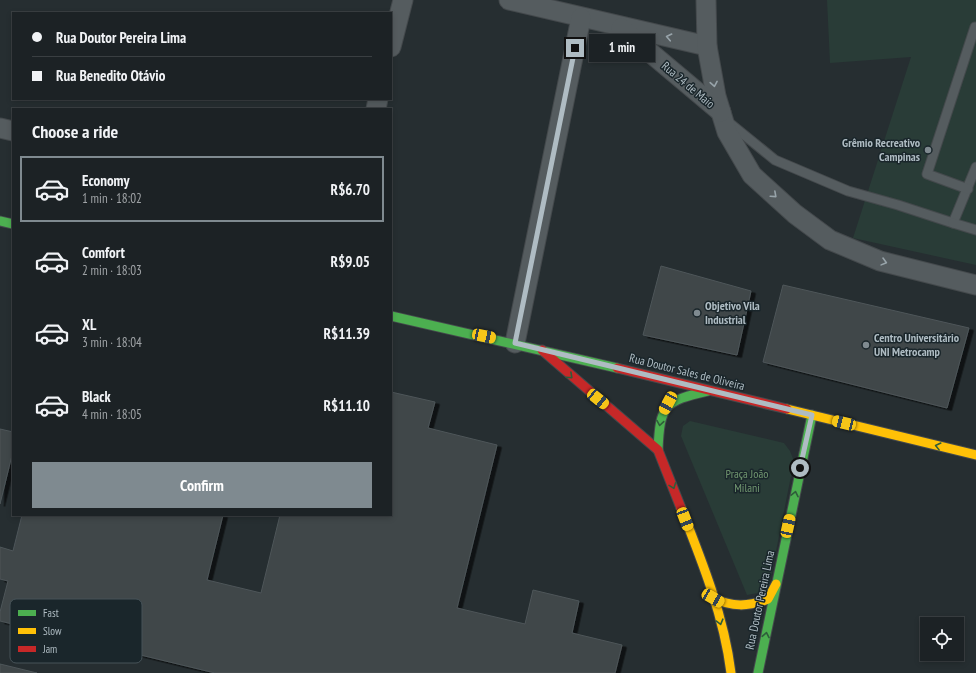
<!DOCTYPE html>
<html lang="en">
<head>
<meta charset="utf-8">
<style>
	:root { --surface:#1c2225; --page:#252a2d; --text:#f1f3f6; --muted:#a0a4a7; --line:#3a3f42; --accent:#7f8a90 }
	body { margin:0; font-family:"PT Sans Narrow",sans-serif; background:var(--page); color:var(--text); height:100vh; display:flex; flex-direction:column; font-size:15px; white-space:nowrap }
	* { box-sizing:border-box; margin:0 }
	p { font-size:13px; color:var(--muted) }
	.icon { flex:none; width:22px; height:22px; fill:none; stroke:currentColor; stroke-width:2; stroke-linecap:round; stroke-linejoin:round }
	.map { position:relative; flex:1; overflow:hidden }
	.sheet { position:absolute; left:12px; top:108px; width:380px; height:408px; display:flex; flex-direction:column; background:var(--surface); border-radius:0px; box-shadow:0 2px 6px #0003,0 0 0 1px var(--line) }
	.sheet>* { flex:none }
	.top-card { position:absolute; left:12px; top:12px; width:380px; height:88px; border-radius:0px; box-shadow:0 2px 6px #0003,0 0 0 1px var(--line); display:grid; align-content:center; height:88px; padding:0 20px; background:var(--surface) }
	.fabs { position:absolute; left:920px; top:617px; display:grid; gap:8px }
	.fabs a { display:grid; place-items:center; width:44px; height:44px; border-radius:0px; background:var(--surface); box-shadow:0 2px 6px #0003,0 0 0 1px var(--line); font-size:20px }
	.end { position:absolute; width:18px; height:18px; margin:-9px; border:5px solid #afbcc3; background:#111; box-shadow:0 0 0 2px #111 }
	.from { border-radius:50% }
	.bubble { position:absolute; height:28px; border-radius:0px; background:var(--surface); box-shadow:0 2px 6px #0003,0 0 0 1px var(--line); font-size:13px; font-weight:800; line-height:28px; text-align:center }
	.car { position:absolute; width:12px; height:24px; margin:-12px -6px; border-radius:5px; box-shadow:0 0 3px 1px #0007; background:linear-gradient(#f5c518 24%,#345 0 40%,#f5c518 0 76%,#345 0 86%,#f5c518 0) }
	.top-card b { display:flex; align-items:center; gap:14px; height:38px; font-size:15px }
	.top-card b+b { border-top:1px solid var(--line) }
	.top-card i { width:10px; height:10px; background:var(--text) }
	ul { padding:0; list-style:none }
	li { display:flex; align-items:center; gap:12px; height:66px; margin:0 8px 6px; padding:0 12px; border:2px solid transparent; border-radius:0px }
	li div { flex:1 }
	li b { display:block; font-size:15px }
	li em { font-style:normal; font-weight:800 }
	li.active { border-color:var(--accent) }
	li>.icon { width:36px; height:36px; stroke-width:1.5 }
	h2 { padding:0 20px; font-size:18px; line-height:48px }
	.action { display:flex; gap:8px; margin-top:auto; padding:8px 20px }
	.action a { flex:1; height:46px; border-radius:0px; background:var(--accent); color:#fff; font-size:16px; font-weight:800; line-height:46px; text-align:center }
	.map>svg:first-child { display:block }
	.green { fill:#293c37 }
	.building { fill:#3f4649; stroke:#4e5659; filter:url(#shadow) }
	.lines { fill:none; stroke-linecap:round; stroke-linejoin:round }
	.lane-casing { stroke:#44494c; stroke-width:11 }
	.street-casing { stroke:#44494c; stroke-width:21 }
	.fast-casing { stroke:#44494c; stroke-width:11 }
	.slow-casing { stroke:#44494c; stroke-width:11 }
	.jam-casing { stroke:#44494c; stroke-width:11 }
	.lane { stroke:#555c5f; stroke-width:9 }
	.street { stroke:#555c5f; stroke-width:19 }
	.fast { stroke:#4caf50; stroke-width:9 }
	.slow { stroke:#ffc107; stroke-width:9 }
	.jam { stroke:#c62828; stroke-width:9 }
	.oneway { stroke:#98a4aa }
	.oneway2 { stroke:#2e5d3a }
	.route { stroke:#afbcc3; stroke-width:5 }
	.poi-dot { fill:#7f8a90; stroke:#1a262b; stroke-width:1.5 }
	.labels { text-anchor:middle; stroke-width:3; stroke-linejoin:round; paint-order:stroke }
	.street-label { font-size:12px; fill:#afbcc3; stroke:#1a262b }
	.poi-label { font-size:12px; font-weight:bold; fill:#afbcc3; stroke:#1a262b; text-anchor:start }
	.park-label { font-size:12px; fill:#719770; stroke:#1a262b }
	.key { fill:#1a262b; stroke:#475359; stroke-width:1 }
	.key-label { font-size:11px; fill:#afbcc3 }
</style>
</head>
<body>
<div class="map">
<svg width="976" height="673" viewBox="0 0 976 673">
	<defs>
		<filter id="shadow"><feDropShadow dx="4.5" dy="2.5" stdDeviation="0" flood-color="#0009"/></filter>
	</defs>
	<rect width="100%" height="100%" fill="#262e31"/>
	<g class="green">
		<path d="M827,0H976V265L853,238L911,57L830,63Z"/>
		<path d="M690,421L784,443L790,451L794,461L768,591L747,595L681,436L683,426Z"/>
	</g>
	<g class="building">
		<path d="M661,266L751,291L737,355L643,335Z"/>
		<path d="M783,285L969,328L947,408L763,362Z"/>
		<path d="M391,392L435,402L428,428L497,445L457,608L525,624L533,590L579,601L572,633L622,645L615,673H215L0,621V612L8,581L0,579V547L13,551L22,515H223L207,580L261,593L280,515H391Z"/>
		<path d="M0,429L13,432V451L0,504Z"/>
		<path d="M0,664L37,673H0Z"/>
	</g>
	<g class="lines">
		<defs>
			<g id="lane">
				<path d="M727,121L775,160L848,191L898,205L953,223L976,167"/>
				<path d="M968,189L927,174L975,27H976"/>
				<path d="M953,223L976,230"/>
			</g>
			<g id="street">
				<path d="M509,0L707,46"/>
				<path d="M706,0L707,46L716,96L727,132L752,175L795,214L830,240L880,261L976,285"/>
				<path d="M621,28L721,112"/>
				<path d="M391,47L403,0"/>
				<path d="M376,109L378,99"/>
				<path d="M0,128L13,131"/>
				<path d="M515,343L581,18"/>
			</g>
			<g id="fast">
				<path d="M0,221L13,224"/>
				<path d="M391,316L617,368"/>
				<path d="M658,450C660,405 664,401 708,391"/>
				<path d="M758,673L812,415"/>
			</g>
			<g id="slow">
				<path d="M787,409L976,455"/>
				<path d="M681,508C702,561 724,616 731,673"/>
				<path d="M713,598C732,607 748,607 768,599L776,584"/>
			</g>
			<g id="jam">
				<path d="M542,350L658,450L681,508"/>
				<path d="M617,368L787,409"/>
			</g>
		</defs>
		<use href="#lane" class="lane-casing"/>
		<use href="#street" class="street-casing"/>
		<use href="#fast" class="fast-casing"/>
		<use href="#slow" class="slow-casing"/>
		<use href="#jam" class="jam-casing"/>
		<use href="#lane" class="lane"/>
		<use href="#street" class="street"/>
		<use href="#fast" class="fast"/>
		<use href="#slow" class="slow"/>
		<use href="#jam" class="jam"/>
	</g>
	<defs><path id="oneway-chevron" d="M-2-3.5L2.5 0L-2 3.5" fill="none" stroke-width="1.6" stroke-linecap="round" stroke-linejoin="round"/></defs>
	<g class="oneway">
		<use href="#oneway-chevron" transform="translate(669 37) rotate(-168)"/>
		<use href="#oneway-chevron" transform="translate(714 84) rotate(80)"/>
		<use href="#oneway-chevron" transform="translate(774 195) rotate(42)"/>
		<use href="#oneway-chevron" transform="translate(884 262) rotate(15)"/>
	</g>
	<g class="oneway2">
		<use href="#oneway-chevron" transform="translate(570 376) rotate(43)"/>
		<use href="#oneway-chevron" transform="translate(660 423) rotate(99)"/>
		<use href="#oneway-chevron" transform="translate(938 446) rotate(-166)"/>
		<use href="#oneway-chevron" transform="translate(673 486) rotate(69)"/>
		<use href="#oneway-chevron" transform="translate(795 494) rotate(-78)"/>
		<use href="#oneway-chevron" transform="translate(720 622) rotate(75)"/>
		<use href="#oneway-chevron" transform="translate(766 635) rotate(-79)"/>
	</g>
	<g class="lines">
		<path class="route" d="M575,48L515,343L812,415L800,468"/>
	</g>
	<g class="poi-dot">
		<circle cx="928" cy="150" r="4"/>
		<circle cx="697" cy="313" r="4"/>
		<circle cx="866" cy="345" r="4"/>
	</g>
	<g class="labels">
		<g class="street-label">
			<text transform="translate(688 85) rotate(40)" y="4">Rua 24 de Maio</text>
			<text transform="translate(687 372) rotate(14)" y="4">Rua Doutor Sales de Oliveira</text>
			<text transform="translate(760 600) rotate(-78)" y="4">Rua Doutor Pereira Lima</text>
		</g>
		<g class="poi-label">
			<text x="920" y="147" text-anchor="end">Grêmio Recreativo<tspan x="920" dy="14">Campinas</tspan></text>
			<text x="705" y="310">Objetivo Vila<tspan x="705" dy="14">Industrial</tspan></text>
			<text x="874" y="342">Centro Universitário<tspan x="874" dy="14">UNI Metrocamp</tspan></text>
		</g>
		<g class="park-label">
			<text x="747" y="478">Praça João<tspan x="747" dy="14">Milani</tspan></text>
		</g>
	</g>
	<rect x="10" y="599" width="132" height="64" rx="6" class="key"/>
	<rect x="18" y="610" width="18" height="6" fill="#4caf50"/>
	<rect x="18" y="628" width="18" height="6" fill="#ffc107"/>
	<rect x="18" y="646" width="18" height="6" fill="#c62828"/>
	<g class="key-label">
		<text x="43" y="617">Fast</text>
		<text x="43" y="635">Slow</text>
		<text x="43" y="653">Jam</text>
	</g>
</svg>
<div class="fabs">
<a><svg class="icon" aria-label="locate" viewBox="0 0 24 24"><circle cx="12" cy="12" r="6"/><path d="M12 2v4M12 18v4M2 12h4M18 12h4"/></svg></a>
</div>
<i class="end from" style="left:800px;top:468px"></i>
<i class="end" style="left:575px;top:48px"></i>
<div class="bubble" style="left:589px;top:34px;width:66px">1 min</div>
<i class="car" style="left:484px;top:336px;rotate:102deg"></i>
<i class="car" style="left:598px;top:399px;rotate:129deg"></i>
<i class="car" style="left:668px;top:403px;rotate:208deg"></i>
<i class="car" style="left:844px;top:423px;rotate:284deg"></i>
<i class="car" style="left:685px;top:519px;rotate:159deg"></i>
<i class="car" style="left:788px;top:526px;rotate:12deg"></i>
<i class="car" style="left:713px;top:598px;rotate:120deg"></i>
<div class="top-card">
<b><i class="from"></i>Rua Doutor Pereira Lima</b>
<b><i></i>Rua Benedito Otávio</b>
</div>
<section class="sheet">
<h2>Choose a ride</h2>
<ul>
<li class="active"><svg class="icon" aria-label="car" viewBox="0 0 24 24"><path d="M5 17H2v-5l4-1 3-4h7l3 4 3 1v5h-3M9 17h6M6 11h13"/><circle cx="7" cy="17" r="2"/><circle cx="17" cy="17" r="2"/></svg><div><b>Economy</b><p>1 min · 18:02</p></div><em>R$6.70</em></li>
<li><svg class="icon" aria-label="car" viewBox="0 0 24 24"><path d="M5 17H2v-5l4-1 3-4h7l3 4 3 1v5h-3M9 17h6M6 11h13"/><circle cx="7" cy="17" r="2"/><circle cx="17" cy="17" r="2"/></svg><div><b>Comfort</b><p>2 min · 18:03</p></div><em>R$9.05</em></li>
<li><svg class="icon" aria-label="car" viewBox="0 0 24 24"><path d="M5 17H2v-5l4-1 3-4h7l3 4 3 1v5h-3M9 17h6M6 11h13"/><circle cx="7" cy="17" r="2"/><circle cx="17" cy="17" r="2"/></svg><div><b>XL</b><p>3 min · 18:04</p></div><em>R$11.39</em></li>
<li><svg class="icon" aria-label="car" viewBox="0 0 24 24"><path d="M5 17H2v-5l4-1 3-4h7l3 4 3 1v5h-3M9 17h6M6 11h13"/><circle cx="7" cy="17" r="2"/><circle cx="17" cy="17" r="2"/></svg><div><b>Black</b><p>4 min · 18:05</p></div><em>R$11.10</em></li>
</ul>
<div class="action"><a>Confirm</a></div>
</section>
</div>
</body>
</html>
